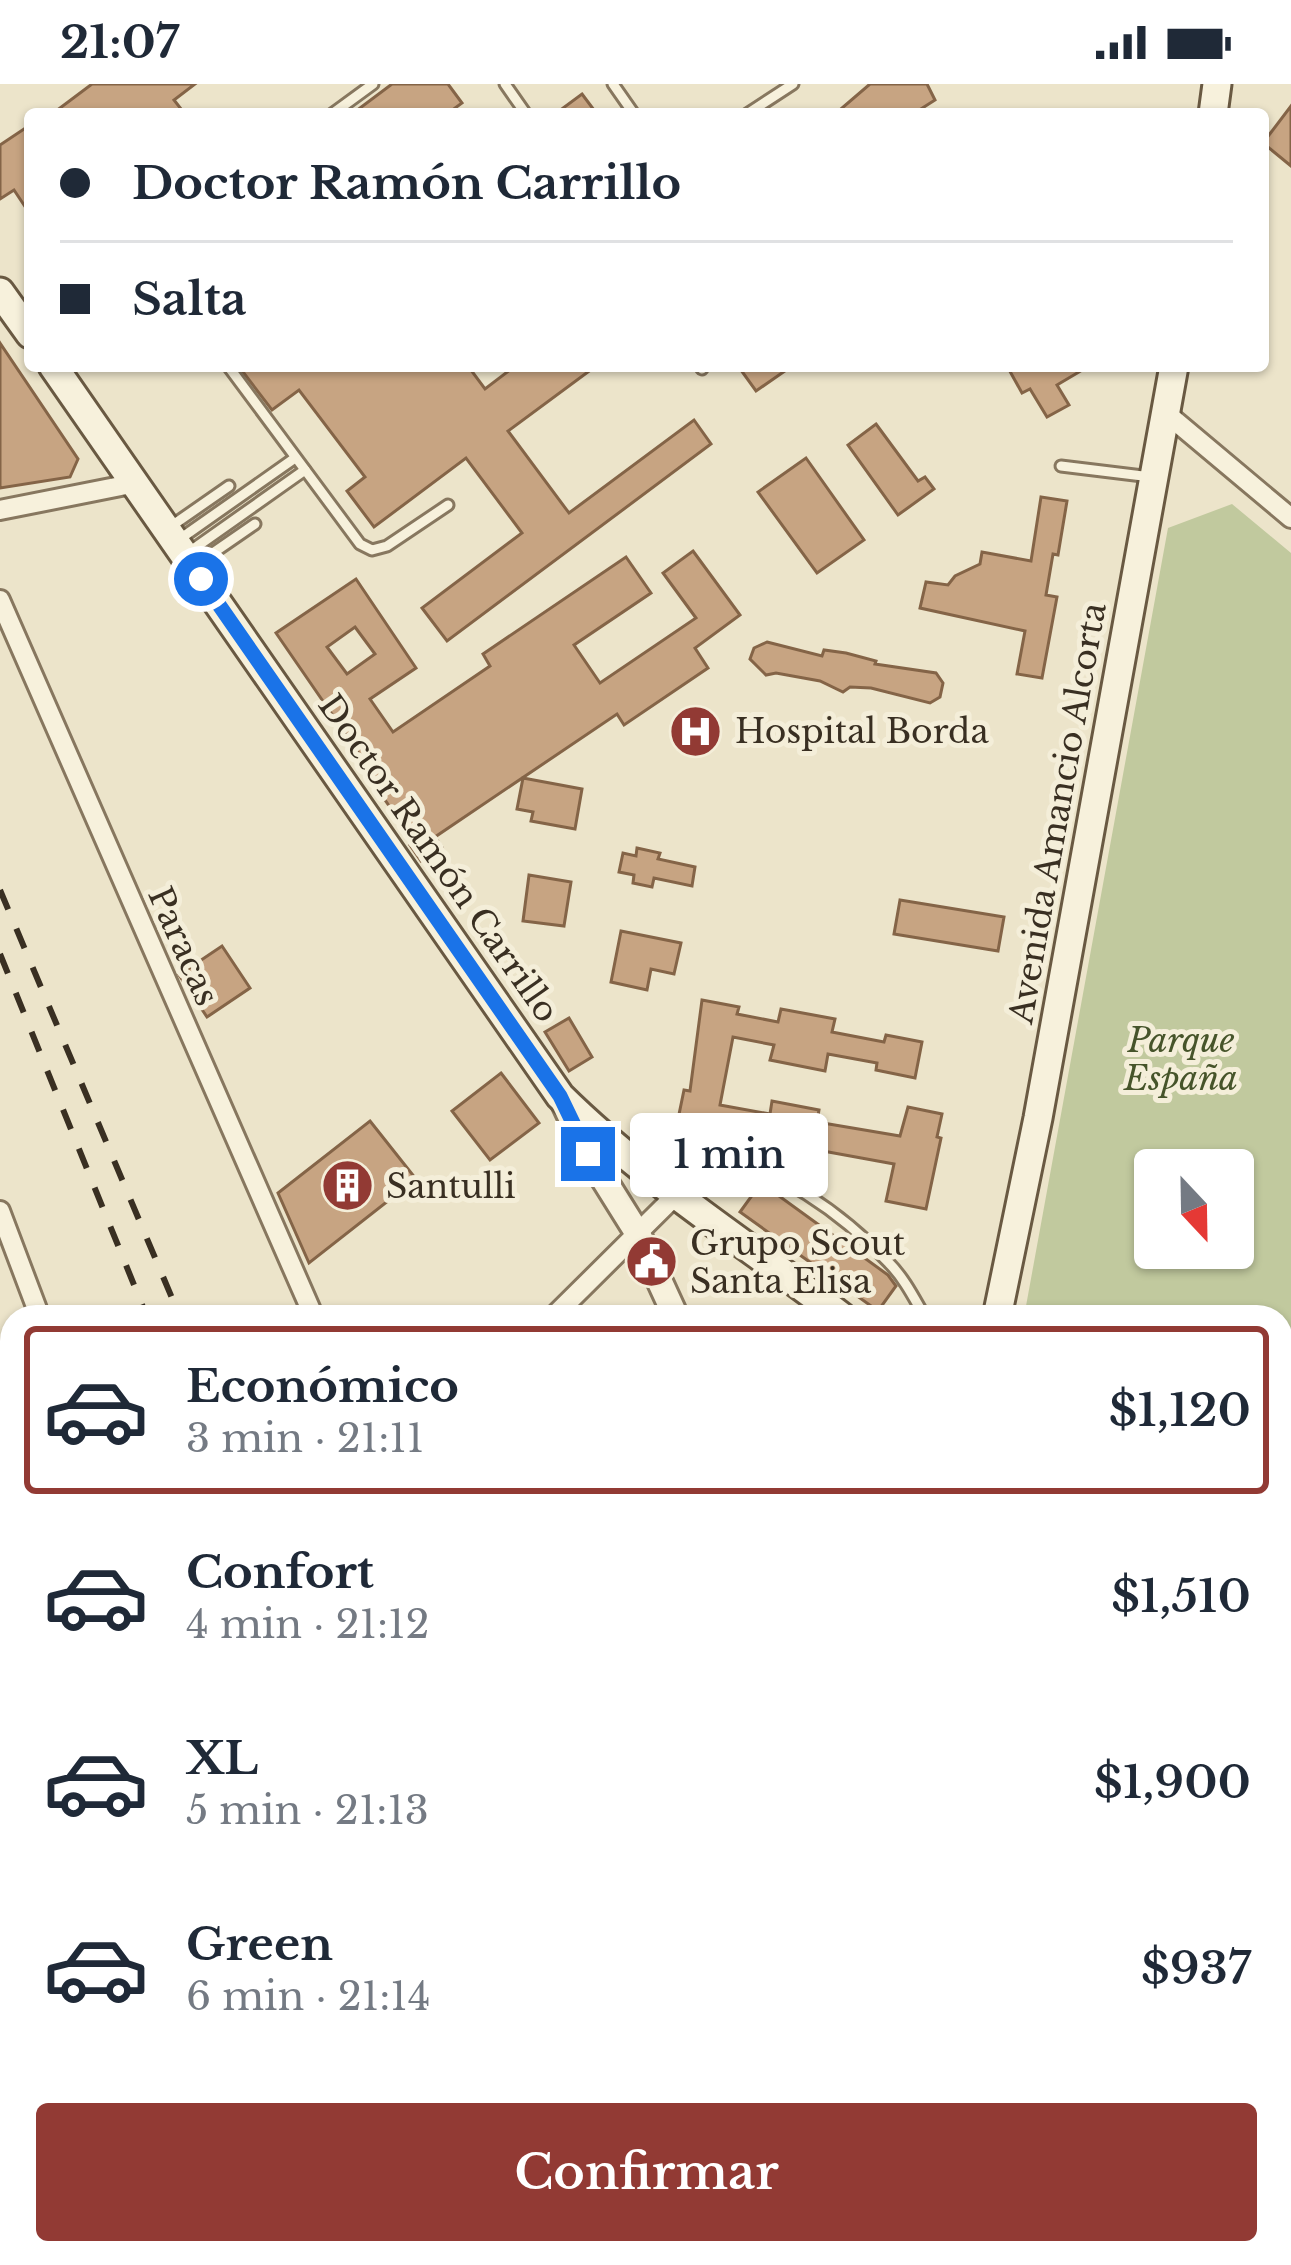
<!DOCTYPE html>
<html lang="es">
<head>
<meta charset="utf-8">
<style>
	:root { --surface:#fff; --page:#f6f6f7; --text:#1f2937; --muted:#747a83; --line:#e0e1e3; --accent:#923a34 }
	body { margin:0; font-family:"Libre Baskerville",serif; background:var(--page); color:var(--text); height:100vh; display:flex; flex-direction:column; font-size:45px; white-space:nowrap }
	* { box-sizing:border-box; margin:0 }
	p { font-size:39px; color:var(--muted) }
	.icon { flex:none; width:66px; height:66px; fill:none; stroke:currentColor; stroke-width:2; stroke-linecap:round; stroke-linejoin:round }
	.map { position:relative; flex:1; overflow:hidden }
	.sheet { position:absolute; left:0px; top:1221px; width:1293px; height:960px; display:flex; flex-direction:column; background:var(--surface); border-radius:36px 36px 0 0; box-shadow:0 3px 9px #0004 }
	.sheet>* { flex:none }
	.banner { position:absolute; left:24px; top:24px; width:1245px; height:264px; border-radius:12px; box-shadow:0 3px 9px #0004; display:grid; align-content:center; height:264px; padding:0 36px; background:var(--surface) }
	.needle { width:78px; rotate:158deg }
	.controls { position:absolute; left:1134px; top:1065px; display:grid; gap:24px }
	.controls a { display:grid; place-items:center; width:120px; height:120px; border-radius:12px; background:var(--surface); box-shadow:0 3px 9px #0004; font-size:60px }
	.end { position:absolute; width:54px; height:54px; margin:-27px; border:15px solid #1a73e8; background:#fff; box-shadow:0 0 0 6px #fff }
	.from { border-radius:50% }
	.bubble { position:absolute; height:84px; border-radius:12px; background:var(--surface); box-shadow:0 3px 9px #0004; font-size:39px; font-weight:600; line-height:84px; text-align:center }
	.banner b { display:flex; align-items:center; gap:42px; height:114px; font-size:45px }
	.banner b+b { border-top:3px solid var(--line) }
	.banner i { width:30px; height:30px; background:var(--text) }
	ul { padding:21px 0 0; list-style:none }
	li { display:flex; align-items:center; gap:36px; height:168px; margin:0 24px 18px; padding:0 12px; border:6px solid transparent; border-radius:12px }
	li div { flex:1 }
	li b { display:block; font-size:45px }
	li em { font-style:normal; font-weight:600 }
	li.selected { border-color:var(--accent) }
	li>.icon { width:108px; height:108px; stroke-width:1.5 }
	.button { display:flex; gap:24px; margin-top:auto; padding:24px 36px }
	.button a { flex:1; height:138px; border-radius:12px; background:var(--accent); color:#fff; font-size:48px; font-weight:600; line-height:138px; text-align:center }
	.status { display:flex; justify-content:space-between; align-items:center; height:84px; padding:0 60px; background:var(--surface); direction:ltr }
	.status svg { height:33px; fill:currentColor }
	.map>svg:first-child { display:block }
	.green { fill:#c1c99e; fill-rule:evenodd }
	.lines { fill:none; stroke-linecap:round; stroke-linejoin:round }
	.stream { stroke:#718f89; stroke-width:6 }
	.building { fill:#c7a482; stroke:#846447; stroke-width:3; fill-rule:evenodd }
	.service-casing { stroke:#87775f; stroke-width:15 }
	.minor-casing { stroke:#87775f; stroke-width:24 }
	.tertiary-casing { stroke:#87775f; stroke-width:30 }
	.secondary-casing { stroke:#695942; stroke-width:33 }
	.motorway-casing { stroke:#554633; stroke-width:42 }
	.service { stroke:#f7f1dc; stroke-width:9 }
	.minor { stroke:#f7f1dc; stroke-width:18 }
	.tertiary { stroke:#f7f1dc; stroke-width:24 }
	.secondary { stroke:#f7f1dc; stroke-width:27 }
	.motorway { stroke:#d3aa62; stroke-width:36 }
	.rail { stroke:#392f22; stroke-width:6; stroke-dasharray:21 21; stroke-linecap:butt }
	.route { stroke:#1a73e8; stroke-width:15 }
	.labels { text-anchor:middle; stroke-width:10; stroke-linejoin:round; paint-order:stroke }
	.poi-label { font-size:33px; fill:#392f22; stroke:#f4eed9; text-anchor:start }
	.street-label { font-size:33px; fill:#392f22; stroke:#f4eed9 }
	.park-label { font-size:33px; font-style:italic; fill:#46542a; stroke:#f4eed9 }
</style>
</head>
<body>
<div class="status"><b>21:07</b><svg viewBox="0 0 49 12"><path d="M0 12V9h3v3zM5 12V6h3v6zM10 12V3h3v9zM15 12V0h3v12zM26 1h20v11H26zM47 4h2v5h-2z"/></svg></div>
<div class="map">
<svg width="1291" height="2181" viewBox="0 0 1291 2181">
	<rect width="100%" height="100%" fill="#ece4ca"/>
	<g class="green">
		<path d="M1232,420L1291,469V1361L1281,1370V1233H1024L1168,444ZM1155,1086H1233V1164H1155Z"/>
		<path d="M0,1819L12,1835V1977L0,1966Z"/>
		<path d="M0,2006L12,2016V2162L0,2136Z"/>
		<path d="M15,2169H122L119,2181H21Z"/>
	</g>
	<g class="lines">
		<path class="stream" d="M0,1940L12,1951"/>
	</g>
	<g class="building">
		<path d="M92,0H195L174,16L185,30H52Z"/>
		<path d="M392,0H448L462,19L447,30H352Z"/>
		<path d="M870,0H927L935,16L913,30H835Z"/>
		<path d="M582,10L597,30H555Z"/>
		<path d="M1291,22V82L1263,59Z"/>
		<path d="M30,41V130L14,106L0,115V61Z"/>
		<path d="M0,259L78,375L70,393L0,404Z"/>
		<path d="M251,282H468L485,305L515,282H596L508,347L569,429L694,336L711,360L447,557L422,524L522,449L466,374L374,443L347,407L365,393L299,306L272,326L243,288Z"/>
		<path d="M738,282H792L756,307Z"/>
		<path d="M1007,282H1089L1057,301L1069,321L1047,333L1030,305L1022,309Z"/>
		<path d="M876,340L918,397L925,393L934,405L898,431L848,361Z"/>
		<path d="M806,374L864,456L817,489L758,408Z"/>
		<path d="M1041,413L1067,417L1058,471L1053,470L1046,511L1057,513L1042,594L1017,590L1025,547L920,524L926,498L948,501L955,492L980,480L982,468L1031,477Z"/>
		<path d="M693,467L740,531L695,564L708,584L624,641L617,630L435,753L442,763L421,777L410,761L414,758L356,674L360,671L276,549L356,495L416,584L370,615L393,648L490,582L483,570L626,473L651,509L574,561L600,599L696,534L663,489ZM355,543L375,570L347,590L327,563Z"/>
		<path d="M767,558L822,572L824,566L846,569L876,577L875,580L936,589L943,599L940,613L930,619L871,604L850,603L843,608L820,597L776,589L766,591L750,575L754,564Z"/>
		<path d="M523,694L582,705L575,745L531,737L533,728L517,725Z"/>
		<path d="M637,764L660,769L658,775L695,783L692,802L654,794L652,803L633,799L634,791L619,788L623,769L636,772Z"/>
		<path d="M529,791L571,798L564,842L523,837Z"/>
		<path d="M900,816L1004,833L998,867L894,850Z"/>
		<path d="M621,847L681,859L674,890L651,885L647,906L611,898Z"/>
		<path d="M222,862L250,904L207,933L179,891Z"/>
		<path d="M702,916L739,923L737,930L778,938L781,925L835,935L832,948L884,958L886,951L922,958L915,994L876,986L877,979L828,970L825,987L770,976L774,961L733,953L720,1021L770,1030L772,1017L819,1026L817,1038L900,1052L908,1023L942,1030L937,1053L941,1054L926,1125L886,1117L894,1080L812,1065L810,1074L763,1065L765,1054L717,1044L715,1052L676,1045L684,1006L690,1007Z"/>
		<path d="M569,934L592,973L569,987L545,948Z"/>
		<path d="M501,989L539,1039L490,1076L452,1027Z"/>
		<path d="M370,1037L416,1095L309,1179L278,1109Z"/>
		<path d="M761,1099L888,1191L896,1202L878,1227L740,1128Z"/>
	</g>
	<g class="lines">
		<defs>
			<g id="service">
				<path d="M505,0L526,30"/>
				<path d="M613,0L634,30"/>
				<path d="M332,30L373,0"/>
				<path d="M747,30L793,0"/>
				<path d="M228,282L360,460L372,466L387,462L448,421"/>
				<path d="M700,282L702,285"/>
				<path d="M1061,382L1151,393"/>
				<path d="M170,443L229,402"/>
				<path d="M177,457L295,374"/>
				<path d="M189,468L305,386"/>
				<path d="M197,480L255,440"/>
				<path d="M667,1099C679,1091 692,1081 708,1079C768,1071 850,1137 889,1179C904,1194 914,1214 925,1233"/>
			</g>
			<g id="minor">
				<path d="M1167,330L1291,434"/>
				<path d="M0,426L136,399"/>
				<path d="M0,516L314,1233"/>
				<path d="M0,1127L40,1233"/>
				<path d="M553,1233L676,1111"/>
				<path d="M1281,1701L1291,1721"/>
				<path d="M1281,1926L1291,1920"/>
				<path d="M895,2169L900,2181"/>
				<path d="M993,2169L999,2181"/>
				<path d="M809,2181L833,2169"/>
			</g>
			<g id="tertiary">
				<path d="M564,1019L588,1070L638,1150L676,1233"/>
				<path d="M0,1774L12,1790"/>
				<path d="M1099,2169L1104,2181"/>
				<path d="M731,2181L735,2169"/>
			</g>
			<g id="secondary">
				<path d="M1213,30L1217,0"/>
				<path d="M0,208L30,250"/>
				<path d="M53,282L560,1012C645,1096 747,1160 842,1233"/>
				<path d="M997,1233L1038,1034L1174,282"/>
				<path d="M1281,1391L1291,1382"/>
				<path d="M1281,1417L1291,1408"/>
				<path d="M149,2181V2169"/>
			</g>
			<path id="motorway" d="M0,1991L12,2002"/>
		</defs>
		<use href="#service" class="service-casing"/>
		<use href="#minor" class="minor-casing"/>
		<use href="#tertiary" class="tertiary-casing"/>
		<use href="#secondary" class="secondary-casing"/>
		<use href="#motorway" class="motorway-casing"/>
		<use href="#service" class="service"/>
		<use href="#minor" class="minor"/>
		<use href="#tertiary" class="tertiary"/>
		<use href="#secondary" class="secondary"/>
		<use href="#motorway" class="motorway"/>
		<g class="rail">
			<path d="M0,806L180,1233"/>
			<path d="M0,870L147,1233"/>
			<path d="M382,2169L385,2181"/>
			<path d="M425,2169L428,2181"/>
			<path d="M463,2169L468,2181"/>
			<path d="M507,2169L512,2181"/>
			<path d="M573,2169L578,2181"/>
			<path d="M622,2169L627,2181"/>
			<path d="M660,2169L666,2181"/>
		</g>
	</g>
	<g class="lines">
		<path class="route" d="M201,495L560,1012L588,1070"/>
	</g>
	<defs>
		<symbol id="hospital-disc" viewBox="-11 -11 22 22"><circle r="9.5" fill="#923a34" stroke="#f4eed9"/><path d="M-5-5h3v3.5h4V-5h3V5h-3V1.5h-4V5h-3Z" fill="#fff"/></symbol>
		<symbol id="building-disc" viewBox="-11 -11 22 22"><circle r="9.5" fill="#923a34" stroke="#f4eed9"/><path d="M-4-6H4V6H1V3H-1V6H-4ZM-2.5-4.3h1.7v1.8h-1.7ZM.8-4.3h1.7v1.8H.8ZM-2.5-1h1.7V.8h-1.7ZM.8-1h1.7V.8H.8Z" fill="#fff"/></symbol>
		<symbol id="civic-disc" viewBox="-11 -11 22 22"><circle r="9.5" fill="#923a34" stroke="#f4eed9"/><path d="M-.6-6.5H3V-4.5H.6V-3L4-1V1h2V6H-6V1h2V-1L-.6-3ZM-1.2 2.5V6h2.4V2.5Z" fill="#fff"/></symbol>
	</defs>
	<g fill-rule="evenodd">
		<use href="#hospital-disc" x="666" y="618" width="59" height="59"/>
		<use href="#building-disc" x="318" y="1072" width="59" height="59"/>
		<use href="#civic-disc" x="622" y="1148" width="59" height="59"/>
	</g>
	<g class="labels">
		<g class="poi-label">
			<text x="735" y="659">Hospital Borda</text>
			<text x="386" y="1114">Santulli</text>
			<text x="690" y="1171">Grupo Scout<tspan x="690" dy="38">Santa Elisa</tspan></text>
		</g>
		<g class="street-label">
			<text transform="translate(1057 729) rotate(-80)" y="12">Avenida Amancio Alcorta</text>
			<text transform="translate(439 774) rotate(55)" y="12">Doctor Ramón Carrillo</text>
			<text transform="translate(184 862) rotate(66)" y="12">Paracas</text>
		</g>
		<g class="park-label">
			<text x="1181" y="968">Parque<tspan x="1181" dy="38">España</tspan></text>
		</g>
	</g>
</svg>
<div class="controls">
<a><svg class="needle" viewBox="-14 -14 28 28"><path d="M0-13l5 13h-10z" fill="#e53935"/><path d="M0 13l5-13h-10z" fill="#747a83"/></svg></a>
</div>
<i class="end from" style="left:201px;top:495px"></i>
<i class="end" style="left:588px;top:1070px"></i>
<div class="bubble" style="left:630px;top:1029px;width:198px">1 min</div>
<div class="banner">
<b><i class="from"></i>Doctor Ramón Carrillo</b>
<b><i></i>Salta</b>
</div>
<section class="sheet">
<ul>
<li class="selected"><svg class="icon" aria-label="car" viewBox="0 0 24 24"><path d="M5 17H2v-5l4-1 3-4h7l3 4 3 1v5h-3M9 17h6M6 11h13"/><circle cx="7" cy="17" r="2"/><circle cx="17" cy="17" r="2"/></svg><div><b>Económico</b><p>3 min · 21:11</p></div><em>$1,120</em></li>
<li><svg class="icon" aria-label="car" viewBox="0 0 24 24"><path d="M5 17H2v-5l4-1 3-4h7l3 4 3 1v5h-3M9 17h6M6 11h13"/><circle cx="7" cy="17" r="2"/><circle cx="17" cy="17" r="2"/></svg><div><b>Confort</b><p>4 min · 21:12</p></div><em>$1,510</em></li>
<li><svg class="icon" aria-label="car" viewBox="0 0 24 24"><path d="M5 17H2v-5l4-1 3-4h7l3 4 3 1v5h-3M9 17h6M6 11h13"/><circle cx="7" cy="17" r="2"/><circle cx="17" cy="17" r="2"/></svg><div><b>XL</b><p>5 min · 21:13</p></div><em>$1,900</em></li>
<li><svg class="icon" aria-label="car" viewBox="0 0 24 24"><path d="M5 17H2v-5l4-1 3-4h7l3 4 3 1v5h-3M9 17h6M6 11h13"/><circle cx="7" cy="17" r="2"/><circle cx="17" cy="17" r="2"/></svg><div><b>Green</b><p>6 min · 21:14</p></div><em>$937</em></li>
</ul>
<div class="button"><a>Confirmar</a></div>
</section>
</div>
</body>
</html>
